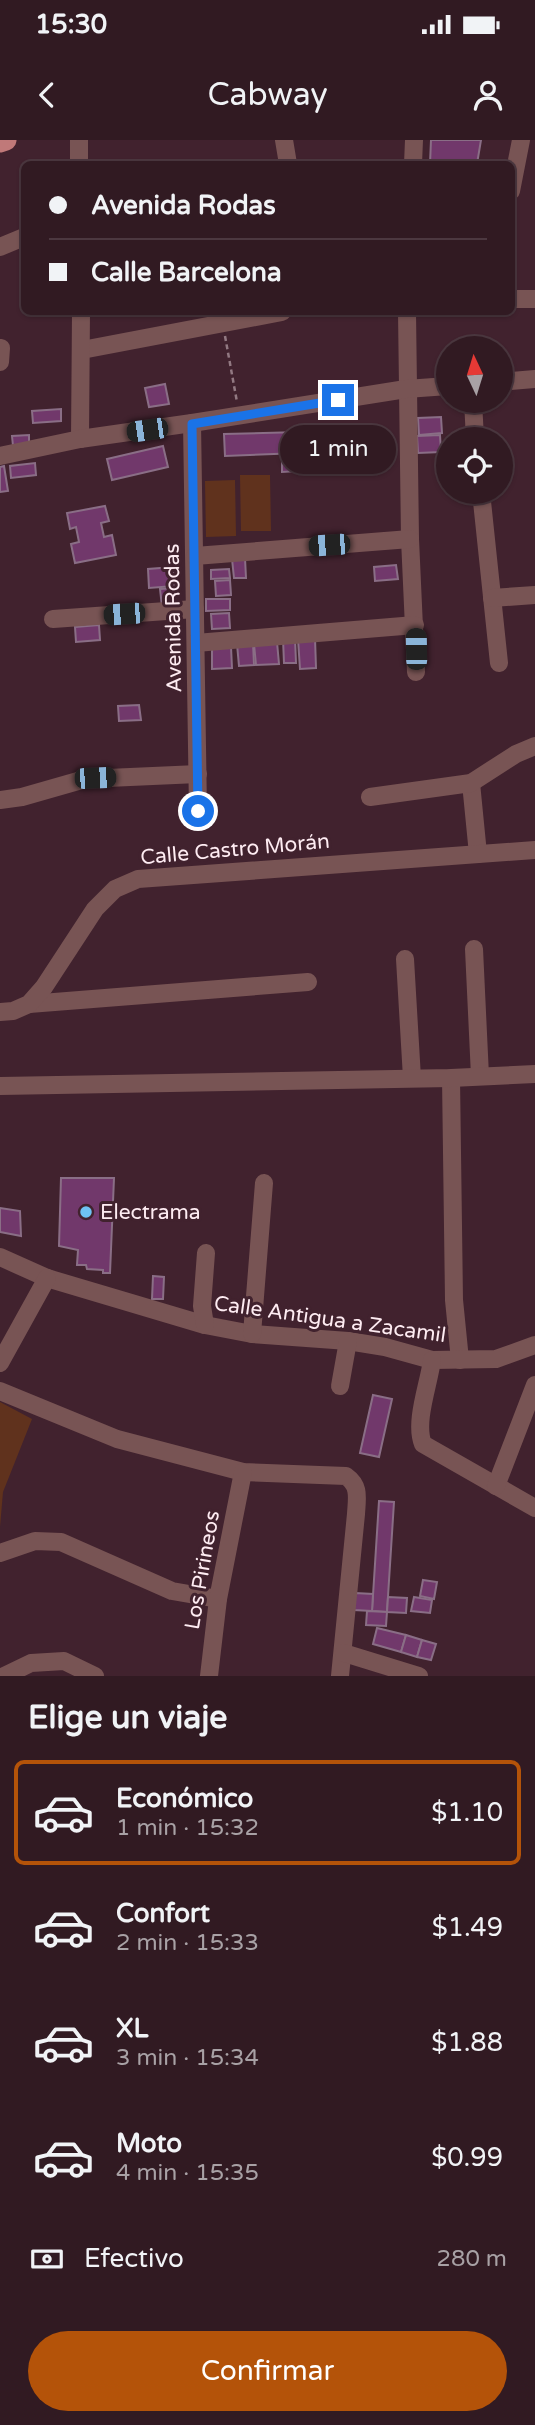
<!DOCTYPE html>
<html lang="es">
<head>
<meta charset="utf-8">
<style>
	:root { --surface:#311a22; --page:#3d272f; --text:#f1f3f6; --muted:#a8a1a5; --line:#4c3840; --accent:#b45309 }
	body { margin:0; font-family:"Varela Round",sans-serif; background:var(--page); color:var(--text); height:100vh; display:flex; flex-direction:column; font-size:26px; white-space:nowrap }
	* { box-sizing:border-box; margin:0 }
	p { font-size:23px; color:var(--muted) }
	.icon { flex:none; width:38px; height:38px; fill:none; stroke:currentColor; stroke-width:2; stroke-linecap:round; stroke-linejoin:round }
	.map { position:relative; height:1536px; overflow:hidden }
	.sheet { display:flex; flex-direction:column; background:var(--surface); flex:1 }
	.sheet>* { flex:none }
	.hud { position:absolute; left:21px; top:21px; width:494px; height:154px; border-radius:10px; box-shadow:0 2px 5px #0004,0 0 0 2px var(--line); display:grid; align-content:center; height:154px; padding:0 28px; background:var(--surface) }
	.needle { width:46px; rotate:356deg }
	.fabs { position:absolute; left:436px; top:196px; display:grid; gap:14px }
	.fabs a { display:grid; place-items:center; width:77px; height:77px; border-radius:50%; background:var(--surface); box-shadow:0 2px 5px #0004,0 0 0 2px var(--line); font-size:35px }
	.end { position:absolute; width:32px; height:32px; margin:-16px; border:9px solid #1a73e8; background:#fff; box-shadow:0 0 0 4px #fff }
	.from { border-radius:50% }
	.bubble { position:absolute; height:49px; border-radius:24px; background:var(--surface); box-shadow:0 2px 5px #0004,0 0 0 2px var(--line); font-size:23px; font-weight:600; line-height:49px; text-align:center }
	.car { position:absolute; width:21px; height:42px; margin:-21px -10px; border-radius:9px; box-shadow:0 0 5px 2px #0007; background:linear-gradient(#222 24%,#8ab4d8 0 40%,#222 0 76%,#8ab4d8 0 86%,#222 0) }
	.hud b { display:flex; align-items:center; gap:24px; height:66px; font-size:26px }
	.hud b+b { border-top:2px solid var(--line) }
	.hud i { width:18px; height:18px; background:var(--text) }
	ul { padding:0; list-style:none }
	li { display:flex; align-items:center; gap:21px; height:105px; margin:0 14px 10px; padding:0 14px; border:4px solid transparent; border-radius:10px }
	li div { flex:1 }
	li b { display:block; font-size:26px }
	li em { font-style:normal; font-weight:600 }
	li.selected { border-color:var(--accent) }
	li>.icon { width:63px; height:63px; stroke-width:1.5 }
	h2 { padding:0 28px; font-size:32px; line-height:84px }
	.pay { display:flex; align-items:center; gap:18px; height:77px; padding:0 28px; font-size:26px }
	.pay p { margin-inline-start:auto }
	.primary-button { display:flex; gap:14px; margin-top:auto; padding:14px 28px }
	.primary-button a { flex:1; height:80px; border-radius:42px; background:var(--accent); color:#fff; font-size:28px; font-weight:600; line-height:80px; text-align:center }
	.status { display:flex; justify-content:space-between; align-items:center; height:49px; padding:0 35px; background:var(--surface); direction:ltr }
	.status svg { height:19px; fill:currentColor }
	header { display:flex; justify-content:space-between; align-items:center; height:91px; padding:0 28px; background:var(--surface); font-size:32px; font-weight:600 }
	.map>svg:first-child { display:block }
	.green { fill:#60321d }
	.building { fill:#71386b; stroke:#8a6e86; stroke-width:2 }
	.lines { fill:none; stroke-linecap:round; stroke-linejoin:round }
	.path { stroke:#927982; stroke-width:2.5; stroke-dasharray:5 3.5; stroke-linecap:butt }
	.minor { stroke:#785454; stroke-width:18 }
	.major { stroke:#c07979; stroke-width:21 }
	.route { stroke:#1a73e8; stroke-width:9 }
	.poi-dot { fill:#6ec2f3; stroke:#41222e; stroke-width:2.5 }
	.labels { text-anchor:middle; stroke-width:6; stroke-linejoin:round; paint-order:stroke }
	.street-label { font-size:21px; fill:#feecf2; stroke:#41222e }
	.poi-label { font-size:21px; fill:#feecf2; stroke:#41222e; text-anchor:start }
</style>
</head>
<body>
<div class="status"><b>15:30</b><svg viewBox="0 0 49 12"><path d="M0 12V9h3v3zM5 12V6h3v6zM10 12V3h3v9zM15 12V0h3v12zM26 1h20v11H26zM47 4h2v5h-2z"/></svg></div>
<header><svg class="icon" aria-label="back" viewBox="0 0 24 24"><path d="M15 5l-7 7 7 7"/></svg>Cabway<svg class="icon" aria-label="person" viewBox="0 0 24 24"><circle cx="12" cy="8" r="4"/><path d="M4 21q1-7 8-7t8 7"/></svg></header>
<div class="map">
<svg width="535" height="1536" viewBox="0 0 535 1536">
	<rect width="100%" height="100%" fill="#41222e"/>
	<g class="green">
		<path d="M240,335H270L271,391H241Z"/>
		<path d="M235,340L236,396L206,397L205,341Z"/>
		<path d="M0,1262L32,1279L3,1352L0,1387Z"/>
	</g>
	<g class="building">
		<path d="M431,0H481L477,24H430Z"/>
		<path d="M165,244L169,264L149,267L145,248Z"/>
		<path d="M61,269V281L33,283L32,271Z"/>
		<path d="M441,277L442,293L419,295L418,278Z"/>
		<path d="M300,292V313L225,316L224,294Z"/>
		<path d="M29,295V304L13,306L12,296Z"/>
		<path d="M390,295L391,305L351,308L350,298Z"/>
		<path d="M440,295L441,312L418,313L417,296Z"/>
		<path d="M163,306L168,327L112,340L107,319Z"/>
		<path d="M297,319L298,331L282,332V320Z"/>
		<path d="M35,323L36,335L11,338L10,326Z"/>
		<path d="M4,326L8,351L0,352V327Z"/>
		<path d="M105,366L109,381L101,383L104,397L112,395L116,415L75,423L71,404L79,402L76,387L70,389L67,373Z"/>
		<path d="M245,418L246,438H234L232,419Z"/>
		<path d="M396,425L398,439L375,441L374,427Z"/>
		<path d="M173,427L174,446L149,448L148,429Z"/>
		<path d="M229,429L230,438L211,439V430Z"/>
		<path d="M230,440L231,455L216,456L215,441Z"/>
		<path d="M175,448L176,466L162,467L160,449Z"/>
		<path d="M206,459H230V470L206,471Z"/>
		<path d="M229,473L230,488L212,489L211,474Z"/>
		<path d="M99,485L100,500L76,502L75,487Z"/>
		<path d="M295,498L296,523H284L283,499Z"/>
		<path d="M315,498L316,528L300,529L298,499Z"/>
		<path d="M277,502L279,524L256,525L254,504Z"/>
		<path d="M253,503L254,525L239,526L237,504Z"/>
		<path d="M212,507H231L232,528L212,529Z"/>
		<path d="M139,565L141,580L119,581L118,566Z"/>
		<path d="M61,1038H114L110,1133H103V1130L87,1129L86,1125H77L78,1110L59,1106Z"/>
		<path d="M0,1068L20,1071L21,1096L0,1092Z"/>
		<path d="M153,1136L164,1137L163,1159H152Z"/>
		<path d="M373,1255L392,1259L379,1317L360,1313Z"/>
		<path d="M379,1361L394,1362L387,1472L372,1471Z"/>
		<path d="M423,1440L437,1442L434,1459L420,1456Z"/>
		<path d="M355,1453L373,1454L372,1471L354,1470Z"/>
		<path d="M388,1457L407,1458L406,1473L387,1472Z"/>
		<path d="M414,1457L432,1460L430,1473L411,1471Z"/>
		<path d="M367,1471L387,1472L386,1486L366,1485Z"/>
		<path d="M377,1488L406,1495L401,1512L373,1504Z"/>
		<path d="M406,1495L422,1500L417,1517L401,1512Z"/>
		<path d="M422,1500L436,1504L431,1520L417,1517Z"/>
	</g>
	<g class="lines">
		<path class="path" d="M225,196L237,262"/>
		<g class="minor">
			<path d="M284,0L288,24"/>
			<path d="M79,24V0"/>
			<path d="M413,24L414,0"/>
			<path d="M511,51L521,0"/>
			<path d="M0,107L24,97"/>
			<path d="M511,159H535"/>
			<path d="M407,172L410,399L416,532"/>
			<path d="M82,210L282,172"/>
			<path d="M0,222L1,208"/>
			<path d="M500,242L535,239"/>
			<path d="M473,261L475,299"/>
			<path d="M192,283L198,671"/>
			<path d="M80,299L81,172"/>
			<path d="M0,316L80,299L192,283L406,249L448,246"/>
			<path d="M481,352L499,523"/>
			<path d="M195,416L410,399"/>
			<path d="M492,458L535,455"/>
			<path d="M53,479L195,469"/>
			<path d="M196,503L415,485"/>
			<path d="M471,643L478,714"/>
			<path d="M370,657L471,643L516,614L535,606"/>
			<path d="M0,660L22,657L85,639L198,634"/>
			<path d="M474,809L480,936"/>
			<path d="M405,819L412,938"/>
			<path d="M29,864L308,842"/>
			<path d="M0,872L13,871L29,864L44,847L95,769L115,749L138,739L535,710"/>
			<path d="M451,938L454,1160L460,1220"/>
			<path d="M0,946L451,938L535,934"/>
			<path d="M0,1117L47,1138L205,1185L252,1194L348,1201L385,1207L432,1220L496,1219L535,1205"/>
			<path d="M205,1185L202,1166L206,1113"/>
			<path d="M252,1194L264,1043"/>
			<path d="M432,1220C429,1244 414,1282 423,1304L535,1368"/>
			<path d="M0,1223L47,1138"/>
			<path d="M340,1246L348,1201"/>
			<path d="M0,1251L117,1299L243,1332L346,1336C360,1346 357,1357 356,1374L340,1536"/>
			<path d="M496,1346L535,1245"/>
			<path d="M0,1413L35,1401L61,1402L172,1451L218,1459"/>
			<path d="M344,1513L419,1536"/>
			<path d="M4,1536L31,1523L64,1521L95,1536"/>
			<path d="M209,1536L218,1459L243,1332"/>
		</g>
		<path class="major" d="M0,2L6,0"/>
	</g>
	<g class="lines">
		<path class="route" d="M198,671L192,284L338,260"/>
	</g>
	<circle class="poi-dot" cx="86" cy="1072" r="7"/>
	<g class="labels">
		<g class="street-label">
			<text transform="translate(173 478) rotate(-91)" y="7">Avenida Rodas</text>
			<text transform="translate(235 709) rotate(-5)" y="7">Calle Castro Morán</text>
			<text transform="translate(330 1179) rotate(8)" y="7">Calle Antigua a Zacamil</text>
			<text transform="translate(202 1430) rotate(-80)" y="7">Los Pirineos</text>
		</g>
		<g class="poi-label">
			<text x="100" y="1079">Electrama</text>
		</g>
	</g>
</svg>
<div class="fabs">
<a><svg class="needle" viewBox="-14 -14 28 28"><path d="M0-13l5 13h-10z" fill="#e53935"/><path d="M0 13l5-13h-10z" fill="#a8a1a5"/></svg></a>
<a><svg class="icon" aria-label="locate" viewBox="0 0 24 24"><circle cx="12" cy="12" r="6"/><path d="M12 2v4M12 18v4M2 12h4M18 12h4"/></svg></a>
</div>
<i class="end from" style="left:198px;top:671px"></i>
<i class="end" style="left:338px;top:260px"></i>
<div class="bubble" style="left:280px;top:285px;width:116px">1 min</div>
<i class="car" style="left:147px;top:290px;rotate:262deg"></i>
<i class="car" style="left:329px;top:405px;rotate:266deg"></i>
<i class="car" style="left:124px;top:474px;rotate:266deg"></i>
<i class="car" style="left:416px;top:509px;rotate:359deg"></i>
<i class="car" style="left:95px;top:638px;rotate:88deg"></i>
<div class="hud">
<b><i class="from"></i>Avenida Rodas</b>
<b><i></i>Calle Barcelona</b>
</div>
</div>
<section class="sheet">
<h2>Elige un viaje</h2>
<ul>
<li class="selected"><svg class="icon" aria-label="car" viewBox="0 0 24 24"><path d="M5 17H2v-5l4-1 3-4h7l3 4 3 1v5h-3M9 17h6M6 11h13"/><circle cx="7" cy="17" r="2"/><circle cx="17" cy="17" r="2"/></svg><div><b>Económico</b><p>1 min · 15:32</p></div><em>$1.10</em></li>
<li><svg class="icon" aria-label="car" viewBox="0 0 24 24"><path d="M5 17H2v-5l4-1 3-4h7l3 4 3 1v5h-3M9 17h6M6 11h13"/><circle cx="7" cy="17" r="2"/><circle cx="17" cy="17" r="2"/></svg><div><b>Confort</b><p>2 min · 15:33</p></div><em>$1.49</em></li>
<li><svg class="icon" aria-label="car" viewBox="0 0 24 24"><path d="M5 17H2v-5l4-1 3-4h7l3 4 3 1v5h-3M9 17h6M6 11h13"/><circle cx="7" cy="17" r="2"/><circle cx="17" cy="17" r="2"/></svg><div><b>XL</b><p>3 min · 15:34</p></div><em>$1.88</em></li>
<li><svg class="icon" aria-label="car" viewBox="0 0 24 24"><path d="M5 17H2v-5l4-1 3-4h7l3 4 3 1v5h-3M9 17h6M6 11h13"/><circle cx="7" cy="17" r="2"/><circle cx="17" cy="17" r="2"/></svg><div><b>Moto</b><p>4 min · 15:35</p></div><em>$0.99</em></li>
</ul>
<div class="pay"><svg class="icon" aria-label="cash" viewBox="0 0 24 24"><path d="M3 7h18v10H3z"/><circle cx="12" cy="12" r="2"/></svg>Efectivo<p>280 m</p></div>
<div class="primary-button"><a>Confirmar</a></div>
</section>
</body>
</html>
